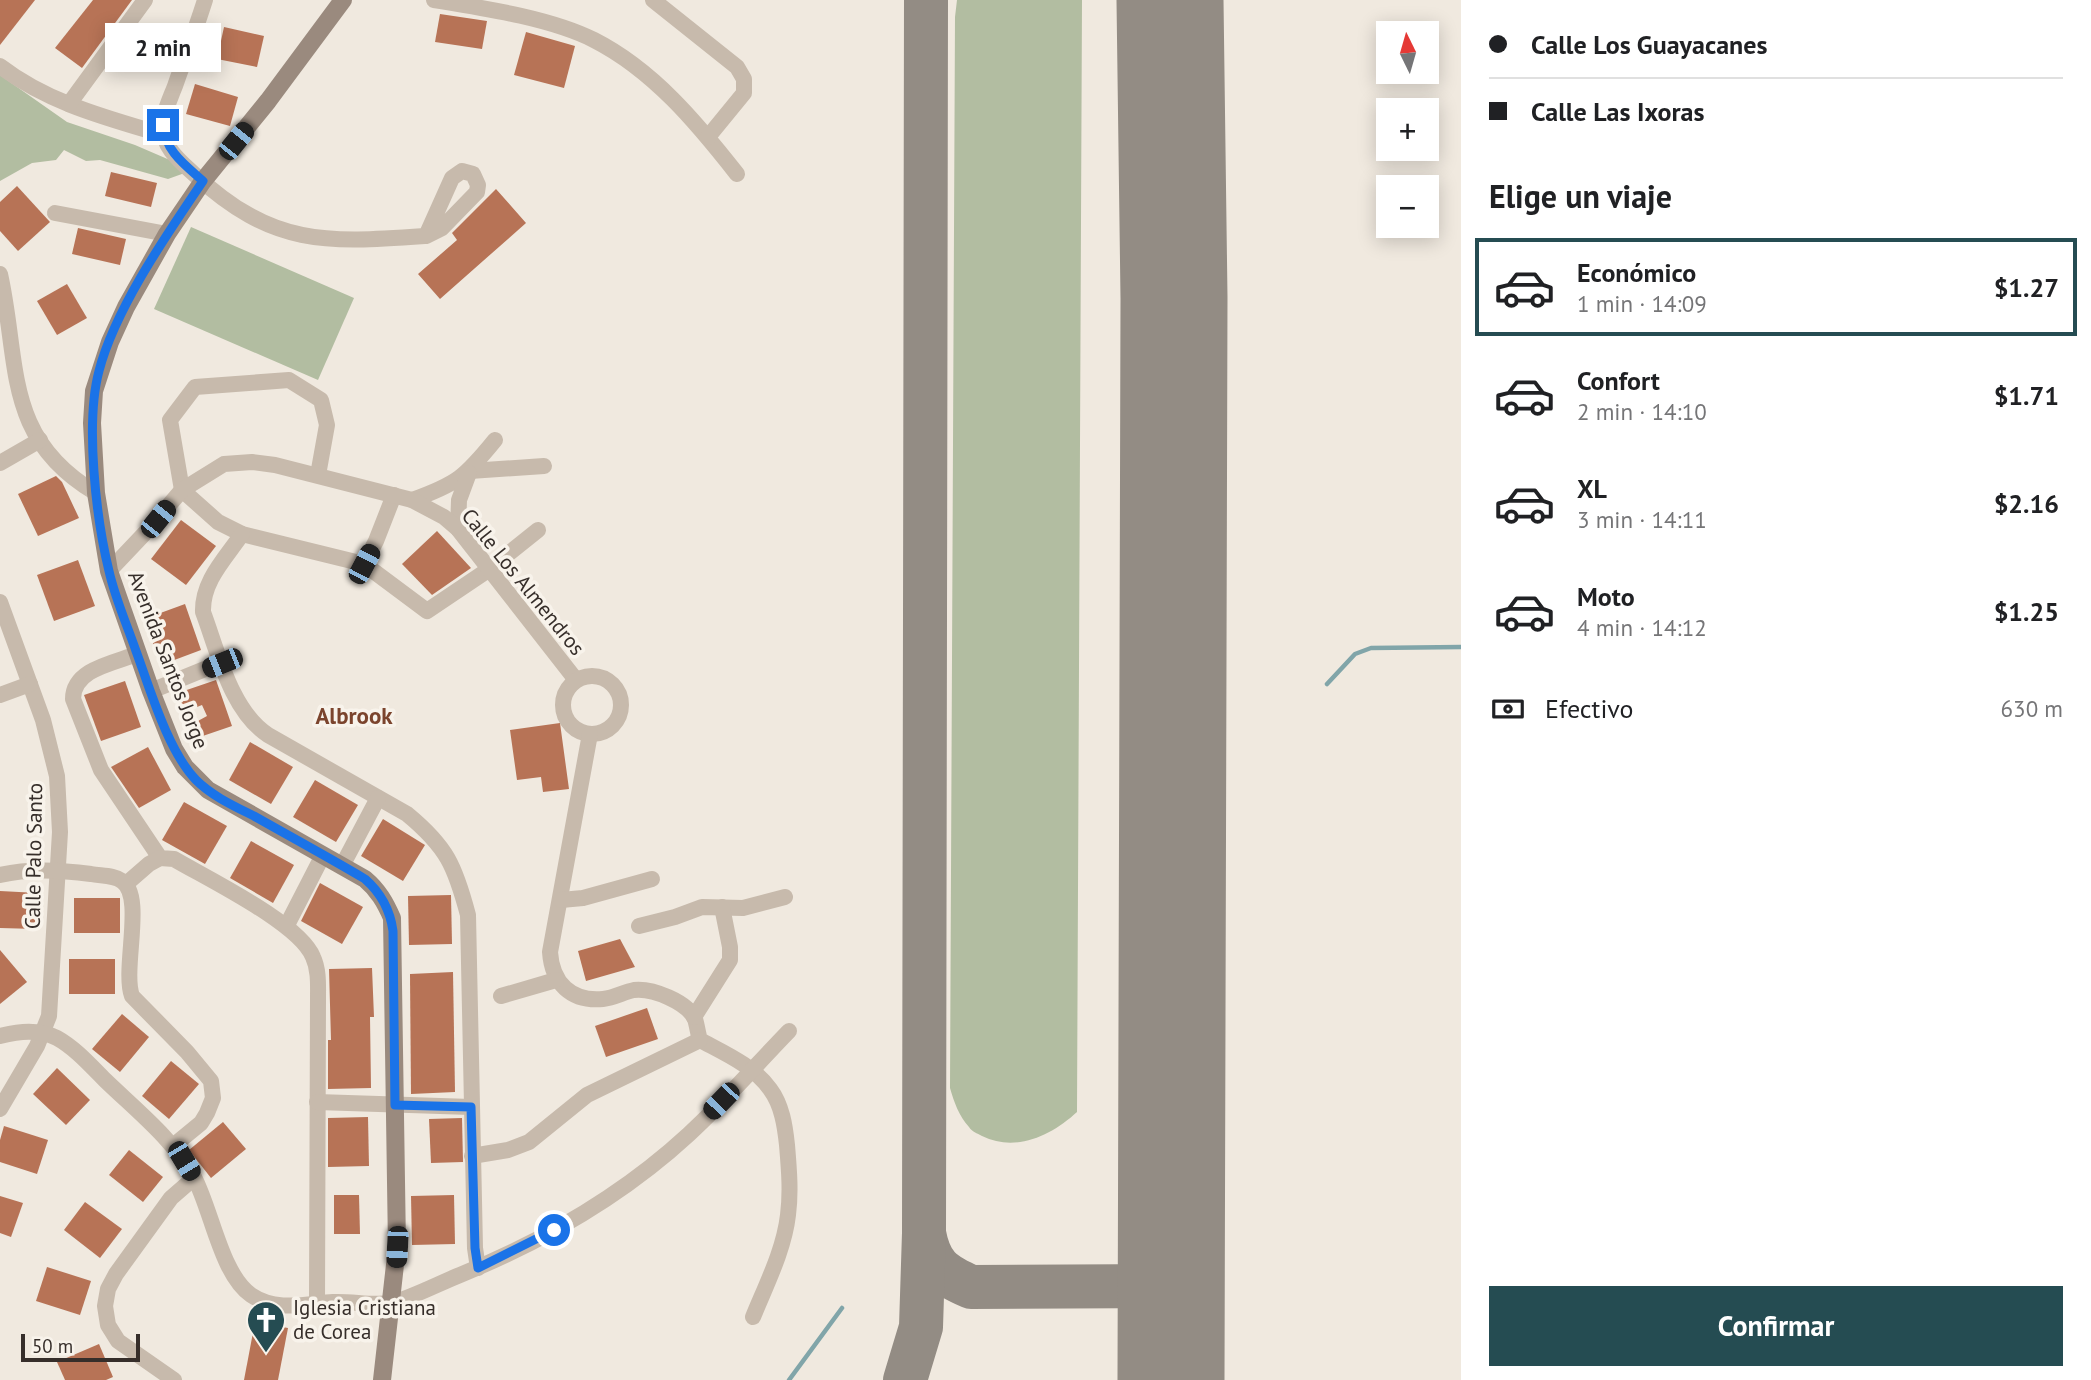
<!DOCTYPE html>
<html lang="es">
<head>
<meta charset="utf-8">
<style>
	:root { --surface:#fff; --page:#f2f2f2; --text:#202124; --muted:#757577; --line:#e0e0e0; --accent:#254c52 }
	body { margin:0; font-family:"PT Sans",sans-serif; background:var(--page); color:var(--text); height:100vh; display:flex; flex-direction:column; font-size:26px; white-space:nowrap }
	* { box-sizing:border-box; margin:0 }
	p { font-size:23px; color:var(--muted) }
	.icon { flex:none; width:38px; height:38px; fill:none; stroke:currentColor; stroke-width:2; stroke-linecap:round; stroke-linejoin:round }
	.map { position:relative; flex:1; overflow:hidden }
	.sheet { display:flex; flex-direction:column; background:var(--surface); width:630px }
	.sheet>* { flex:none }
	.top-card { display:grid; align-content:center; height:154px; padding:0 28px; background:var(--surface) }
	.needle { width:46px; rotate:355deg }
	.fabs { position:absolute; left:1376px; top:21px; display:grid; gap:14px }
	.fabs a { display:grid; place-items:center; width:63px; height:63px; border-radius:0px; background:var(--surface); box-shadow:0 4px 18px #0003; font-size:35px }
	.scale { position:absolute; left:21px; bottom:18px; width:119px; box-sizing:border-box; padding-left:7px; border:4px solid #362e2a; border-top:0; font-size:19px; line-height:24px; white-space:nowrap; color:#362e2a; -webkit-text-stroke:5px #f8f3eb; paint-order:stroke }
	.end { position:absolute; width:32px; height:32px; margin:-16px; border:9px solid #1a73e8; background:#fff; box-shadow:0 0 0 4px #fff }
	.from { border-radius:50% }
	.bubble { position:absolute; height:49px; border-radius:0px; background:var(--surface); box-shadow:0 4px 18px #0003; font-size:23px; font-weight:700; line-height:49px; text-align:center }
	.car { position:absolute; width:21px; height:42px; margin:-21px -10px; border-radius:9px; box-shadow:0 0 5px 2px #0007; background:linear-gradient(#222 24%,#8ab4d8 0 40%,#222 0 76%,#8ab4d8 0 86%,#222 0) }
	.top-card b { display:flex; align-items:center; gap:24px; height:66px; font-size:26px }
	.top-card b+b { border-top:2px solid var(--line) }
	.top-card i { width:18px; height:18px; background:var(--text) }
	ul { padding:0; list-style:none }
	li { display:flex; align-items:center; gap:21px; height:98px; margin:0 14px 10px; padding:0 14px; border:4px solid transparent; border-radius:0px }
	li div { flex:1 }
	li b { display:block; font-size:26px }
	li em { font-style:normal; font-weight:700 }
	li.active { border-color:var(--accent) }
	li>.icon { width:63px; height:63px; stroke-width:1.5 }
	h2 { padding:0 28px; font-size:32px; line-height:84px }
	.pay { display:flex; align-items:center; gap:18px; height:77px; padding:0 28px; font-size:26px }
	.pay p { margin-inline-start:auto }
	.action { display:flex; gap:14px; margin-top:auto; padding:14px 28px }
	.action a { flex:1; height:80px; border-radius:0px; background:var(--accent); color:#fff; font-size:28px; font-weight:700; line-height:80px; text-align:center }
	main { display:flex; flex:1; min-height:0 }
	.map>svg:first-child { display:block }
	.green { fill:#b2bda1 }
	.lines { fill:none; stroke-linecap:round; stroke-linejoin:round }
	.stream { stroke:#81a5a9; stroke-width:4.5 }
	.taxiway { stroke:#938c84; stroke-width:44 }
	.runway { stroke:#938c84; stroke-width:107 }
	.building { fill:#b77356 }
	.minor { stroke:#c7baac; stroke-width:16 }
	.secondary { stroke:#9a8a7e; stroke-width:18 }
	.route { stroke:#1a73e8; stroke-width:9 }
	.labels { text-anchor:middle; stroke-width:7; stroke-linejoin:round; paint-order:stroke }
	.street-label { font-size:21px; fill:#362e2a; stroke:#f8f3eb }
	.poi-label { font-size:21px; fill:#362e2a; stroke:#f8f3eb; text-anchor:start }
	.neighbourhood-label { font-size:23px; font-weight:bold; fill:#7b442d; stroke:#f8f3eb }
</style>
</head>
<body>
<main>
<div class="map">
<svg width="1461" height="1380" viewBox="0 0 1461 1380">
	<rect width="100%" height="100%" fill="#f0e9df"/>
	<g class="green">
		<path d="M957,0H1082L1077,1112C1052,1135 1016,1153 982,1136C977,1133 972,1132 969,1127C959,1116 954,1102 950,1088L955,17Z"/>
		<path d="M0,75L67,122L135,145L193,170L168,179L100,160L86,161L64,150L56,160L32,163L0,181Z"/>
		<path d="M191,227L354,298L318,380L154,309Z"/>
	</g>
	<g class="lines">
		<g class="stream">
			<path d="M1327,684L1355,654L1371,648L1461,647"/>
			<path d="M789,1380L842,1308"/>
		</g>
		<g class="taxiway">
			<path d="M924,1233C930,1266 942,1274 971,1287L1171,1286"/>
			<path d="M905,1380L921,1327L924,1233L926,0"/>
		</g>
		<path class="runway" d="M1170,0L1174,298L1171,1380"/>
	</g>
	<g class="building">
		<path d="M0,0H35L0,45Z"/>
		<path d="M93,0H132L82,68L55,48Z"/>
		<path d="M440,14L487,21L482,49L435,42Z"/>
		<path d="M224,27L264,36L257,67L217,59Z"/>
		<path d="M526,32L575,46L564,88L514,75Z"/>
		<path d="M195,84L238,97L230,126L186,114Z"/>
		<path d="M111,172L157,183L151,207L105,196Z"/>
		<path d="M17,186L50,222L18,251L0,231V202Z"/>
		<path d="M496,189L526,223L440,299L418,274L457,240L452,233Z"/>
		<path d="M78,228L126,239L120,265L72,254Z"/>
		<path d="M67,284L87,318L57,335L37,301Z"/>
		<path d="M56,476L62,482L79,518L38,536L18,494Z"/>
		<path d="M181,520L216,546L186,585L151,559Z"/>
		<path d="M437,531L471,568L432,595L402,564Z"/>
		<path d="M78,560L95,606L54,621L37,575Z"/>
		<path d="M185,604L201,650L161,665L144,619Z"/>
		<path d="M216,680L232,726L191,740L187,727L207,716L202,705L182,713L175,694Z"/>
		<path d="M125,681L141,727L101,741L84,695Z"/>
		<path d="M560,723L569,789L543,792L541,777L517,780L510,730Z"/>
		<path d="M250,742L293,767L271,804L229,780Z"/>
		<path d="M148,747L171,790L139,808L111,767Z"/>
		<path d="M315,780L358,805L336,842L293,817Z"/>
		<path d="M184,802L227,826L205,864L162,840Z"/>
		<path d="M383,819L425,845L403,881L361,856Z"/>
		<path d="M251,841L294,865L273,903L230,878Z"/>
		<path d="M320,883L363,907L342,944L301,921Z"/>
		<path d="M0,891L38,893L36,929L0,928Z"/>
		<path d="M451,895L452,944L409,945L408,896Z"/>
		<rect x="74" y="898" width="46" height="35"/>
		<path d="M620,939L635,967L586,981L578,951Z"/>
		<path d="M0,950L27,982L0,1004Z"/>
		<rect x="69" y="959" width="46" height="35"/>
		<path d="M372,968L374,1017H370L371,1088L328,1089V1040H331L329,969Z"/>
		<path d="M453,972L455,1092L411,1094L410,974Z"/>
		<path d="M647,1008L658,1039L606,1057L595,1026Z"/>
		<path d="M122,1014L149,1037L120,1072L92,1049Z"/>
		<path d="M171,1061L199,1084L169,1119L142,1096Z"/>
		<path d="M57,1068L90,1100L66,1125L33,1094Z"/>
		<path d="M368,1117L369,1166L328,1167V1118Z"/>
		<path d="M462,1118L463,1162L431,1163L429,1119Z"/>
		<path d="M223,1122L246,1149L211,1178L189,1150Z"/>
		<path d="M4,1126L48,1140L37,1174L0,1162V1140Z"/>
		<path d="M129,1150L163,1177L143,1202L109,1175Z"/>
		<path d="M334,1195H359L360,1234H334Z"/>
		<path d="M454,1195L455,1244L412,1245L411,1196Z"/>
		<path d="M0,1196L23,1203L11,1237L0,1233Z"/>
		<path d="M85,1202L122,1229L100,1258L64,1230Z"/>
		<path d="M47,1267L91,1281L80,1315L36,1301Z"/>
		<path d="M255,1322L288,1328L278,1380H244Z"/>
		<path d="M99,1344L113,1377L106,1380H65L57,1362Z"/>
	</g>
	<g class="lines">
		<g class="minor">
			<path d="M205,0C196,29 185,57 175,86C170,99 163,113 163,127C163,148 180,161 194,174C273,247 326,243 426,236L442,228L477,192L478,185L473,174L462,171L452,178L426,236"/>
			<path d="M434,0C483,8 550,18 594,40C653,70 697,123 737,174"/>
			<path d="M653,0L737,67L744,79V93L708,137"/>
			<path d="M0,66C48,103 107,118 164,135"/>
			<path d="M69,104L145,0"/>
			<path d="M55,213L167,234"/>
			<path d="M0,274C20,364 3,438 96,493"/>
			<path d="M0,463L40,440"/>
			<path d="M470,471L544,466"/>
			<path d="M318,475L327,425L321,400L289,380L195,387L170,420L182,490L218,522L242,534L364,564L427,611L488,570L538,530"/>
			<path d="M412,500C457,484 465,477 495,440"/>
			<path d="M458,529L459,500L469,473"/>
			<path d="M242,534C225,559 202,581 203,612C218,652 231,711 268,735L407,814C447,847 455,866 468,915L475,1248L478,1268"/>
			<path d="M364,564L376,541L394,495"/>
			<path d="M109,571L145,533L182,490L224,464L252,462L275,465L412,500L444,517L458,529L576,680"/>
			<path d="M0,602L43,720L57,776L60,832L49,1016L37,1046L0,1109"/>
			<path d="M137,654C114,663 73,669 73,699L101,770L160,858L174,859C208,879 299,923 313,957C319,970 318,985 318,999L317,1303"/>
			<circle cx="592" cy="705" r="29"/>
			<path d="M151,691L222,662"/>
			<path d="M0,695L30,684"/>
			<path d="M590,734L550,952C552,983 571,1002 603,999C614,998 624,992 634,990C653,988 687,1002 695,1019C697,1025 698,1034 700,1040C724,1053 754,1066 770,1089C782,1105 785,1126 787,1145C789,1169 791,1192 788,1215C784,1250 766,1285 753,1317"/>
			<path d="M342,866L378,798"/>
			<path d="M0,875C29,868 62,870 91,874C101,876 114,875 122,881C145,896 122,969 132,996L187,1052L211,1081L213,1098L207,1113L201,1123L173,1146"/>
			<path d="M126,884L149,864L160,858"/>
			<path d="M561,900L583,898L652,879"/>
			<path d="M287,925L323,855"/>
			<path d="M639,926L675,917L702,907L743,908L785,897"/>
			<path d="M501,996L556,980"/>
			<path d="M694,1017L730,960V947L722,907"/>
			<path d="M0,1036C20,1031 38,1029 57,1038C75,1048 90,1065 105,1080C136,1110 173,1139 194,1177C212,1211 221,1274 251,1295C276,1312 305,1304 333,1302C352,1301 373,1306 391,1303C409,1299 442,1282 460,1275C543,1241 623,1195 689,1134C724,1102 756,1065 789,1031"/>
			<path d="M317,1102L471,1107"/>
			<path d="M472,1156L508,1150L529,1142L587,1095L700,1040"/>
			<path d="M174,1380L118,1341L108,1325L105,1306L108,1289L116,1274L171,1198L194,1178"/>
		</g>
		<path class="secondary" d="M343,0L268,101L203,181L167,234L126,307L110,342L94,391L92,423L96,493L109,571L151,691L174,749L185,767L208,790L365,879C378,890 385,902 392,918L397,1247L382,1380"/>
	</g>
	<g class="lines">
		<path class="route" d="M163,125C165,151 185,165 203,181C167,234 115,309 99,371C85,423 96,518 109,571C115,598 127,625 136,651C150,689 168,751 196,780C212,796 234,806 254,816C291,837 328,857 365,879C381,893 390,909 393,931L395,1105L471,1107L475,1248L478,1268L554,1230"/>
	</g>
	<defs>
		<symbol id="church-pin" viewBox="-11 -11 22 30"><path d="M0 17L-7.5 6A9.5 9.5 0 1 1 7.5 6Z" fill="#254c52" stroke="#f8f3eb"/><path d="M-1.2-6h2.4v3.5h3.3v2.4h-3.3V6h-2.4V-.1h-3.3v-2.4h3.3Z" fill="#fff"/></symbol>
	</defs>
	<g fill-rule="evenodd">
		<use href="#church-pin" x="244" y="1298" width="44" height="60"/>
	</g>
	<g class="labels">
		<g class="street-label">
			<text transform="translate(523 582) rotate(51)" y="7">Calle Los Almendros</text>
			<text transform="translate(168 660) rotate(69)" y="7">Avenida Santos Jorge</text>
			<text transform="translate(34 856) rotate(-89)" y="7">Calle Palo Santo</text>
		</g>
		<g class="poi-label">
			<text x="293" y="1315">Iglesia Cristiana<tspan x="293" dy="24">de Corea</tspan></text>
		</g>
		<g class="neighbourhood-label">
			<text x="354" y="724">Albrook</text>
		</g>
	</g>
</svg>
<div class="fabs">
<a><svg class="needle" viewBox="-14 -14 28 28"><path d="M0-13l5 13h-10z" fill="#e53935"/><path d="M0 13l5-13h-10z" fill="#757577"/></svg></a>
<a>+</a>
<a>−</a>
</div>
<div class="scale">50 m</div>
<i class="end from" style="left:554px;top:1230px"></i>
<i class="end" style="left:163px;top:125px"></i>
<div class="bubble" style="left:105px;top:23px;width:116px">2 min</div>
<i class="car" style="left:236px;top:141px;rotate:39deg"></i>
<i class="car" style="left:158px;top:519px;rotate:39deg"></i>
<i class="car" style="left:364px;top:564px;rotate:28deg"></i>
<i class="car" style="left:222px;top:663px;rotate:248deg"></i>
<i class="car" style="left:721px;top:1101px;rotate:224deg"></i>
<i class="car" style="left:184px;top:1161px;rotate:149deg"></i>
<i class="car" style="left:397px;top:1247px;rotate:183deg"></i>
</div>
<section class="sheet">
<div class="top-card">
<b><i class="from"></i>Calle Los Guayacanes</b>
<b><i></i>Calle Las Ixoras</b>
</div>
<h2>Elige un viaje</h2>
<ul>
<li class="active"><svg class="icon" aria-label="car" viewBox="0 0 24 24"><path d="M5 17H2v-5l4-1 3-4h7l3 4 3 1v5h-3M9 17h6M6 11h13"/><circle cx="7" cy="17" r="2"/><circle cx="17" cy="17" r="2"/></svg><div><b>Económico</b><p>1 min · 14:09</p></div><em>$1.27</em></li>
<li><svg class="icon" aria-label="car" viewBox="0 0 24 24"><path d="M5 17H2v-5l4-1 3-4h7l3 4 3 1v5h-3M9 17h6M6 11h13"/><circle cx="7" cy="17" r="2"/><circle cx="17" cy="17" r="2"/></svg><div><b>Confort</b><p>2 min · 14:10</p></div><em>$1.71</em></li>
<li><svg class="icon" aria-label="car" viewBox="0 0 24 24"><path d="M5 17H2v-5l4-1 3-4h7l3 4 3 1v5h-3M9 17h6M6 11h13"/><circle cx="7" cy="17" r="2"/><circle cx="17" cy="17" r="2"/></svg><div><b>XL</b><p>3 min · 14:11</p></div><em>$2.16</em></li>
<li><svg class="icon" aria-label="car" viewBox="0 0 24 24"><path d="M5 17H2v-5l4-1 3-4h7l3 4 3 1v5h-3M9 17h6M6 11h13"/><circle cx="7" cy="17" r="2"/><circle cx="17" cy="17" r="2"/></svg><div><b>Moto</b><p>4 min · 14:12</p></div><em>$1.25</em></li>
</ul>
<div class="pay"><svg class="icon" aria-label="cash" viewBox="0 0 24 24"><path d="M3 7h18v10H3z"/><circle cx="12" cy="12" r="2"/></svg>Efectivo<p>630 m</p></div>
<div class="action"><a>Confirmar</a></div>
</section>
</main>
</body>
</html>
